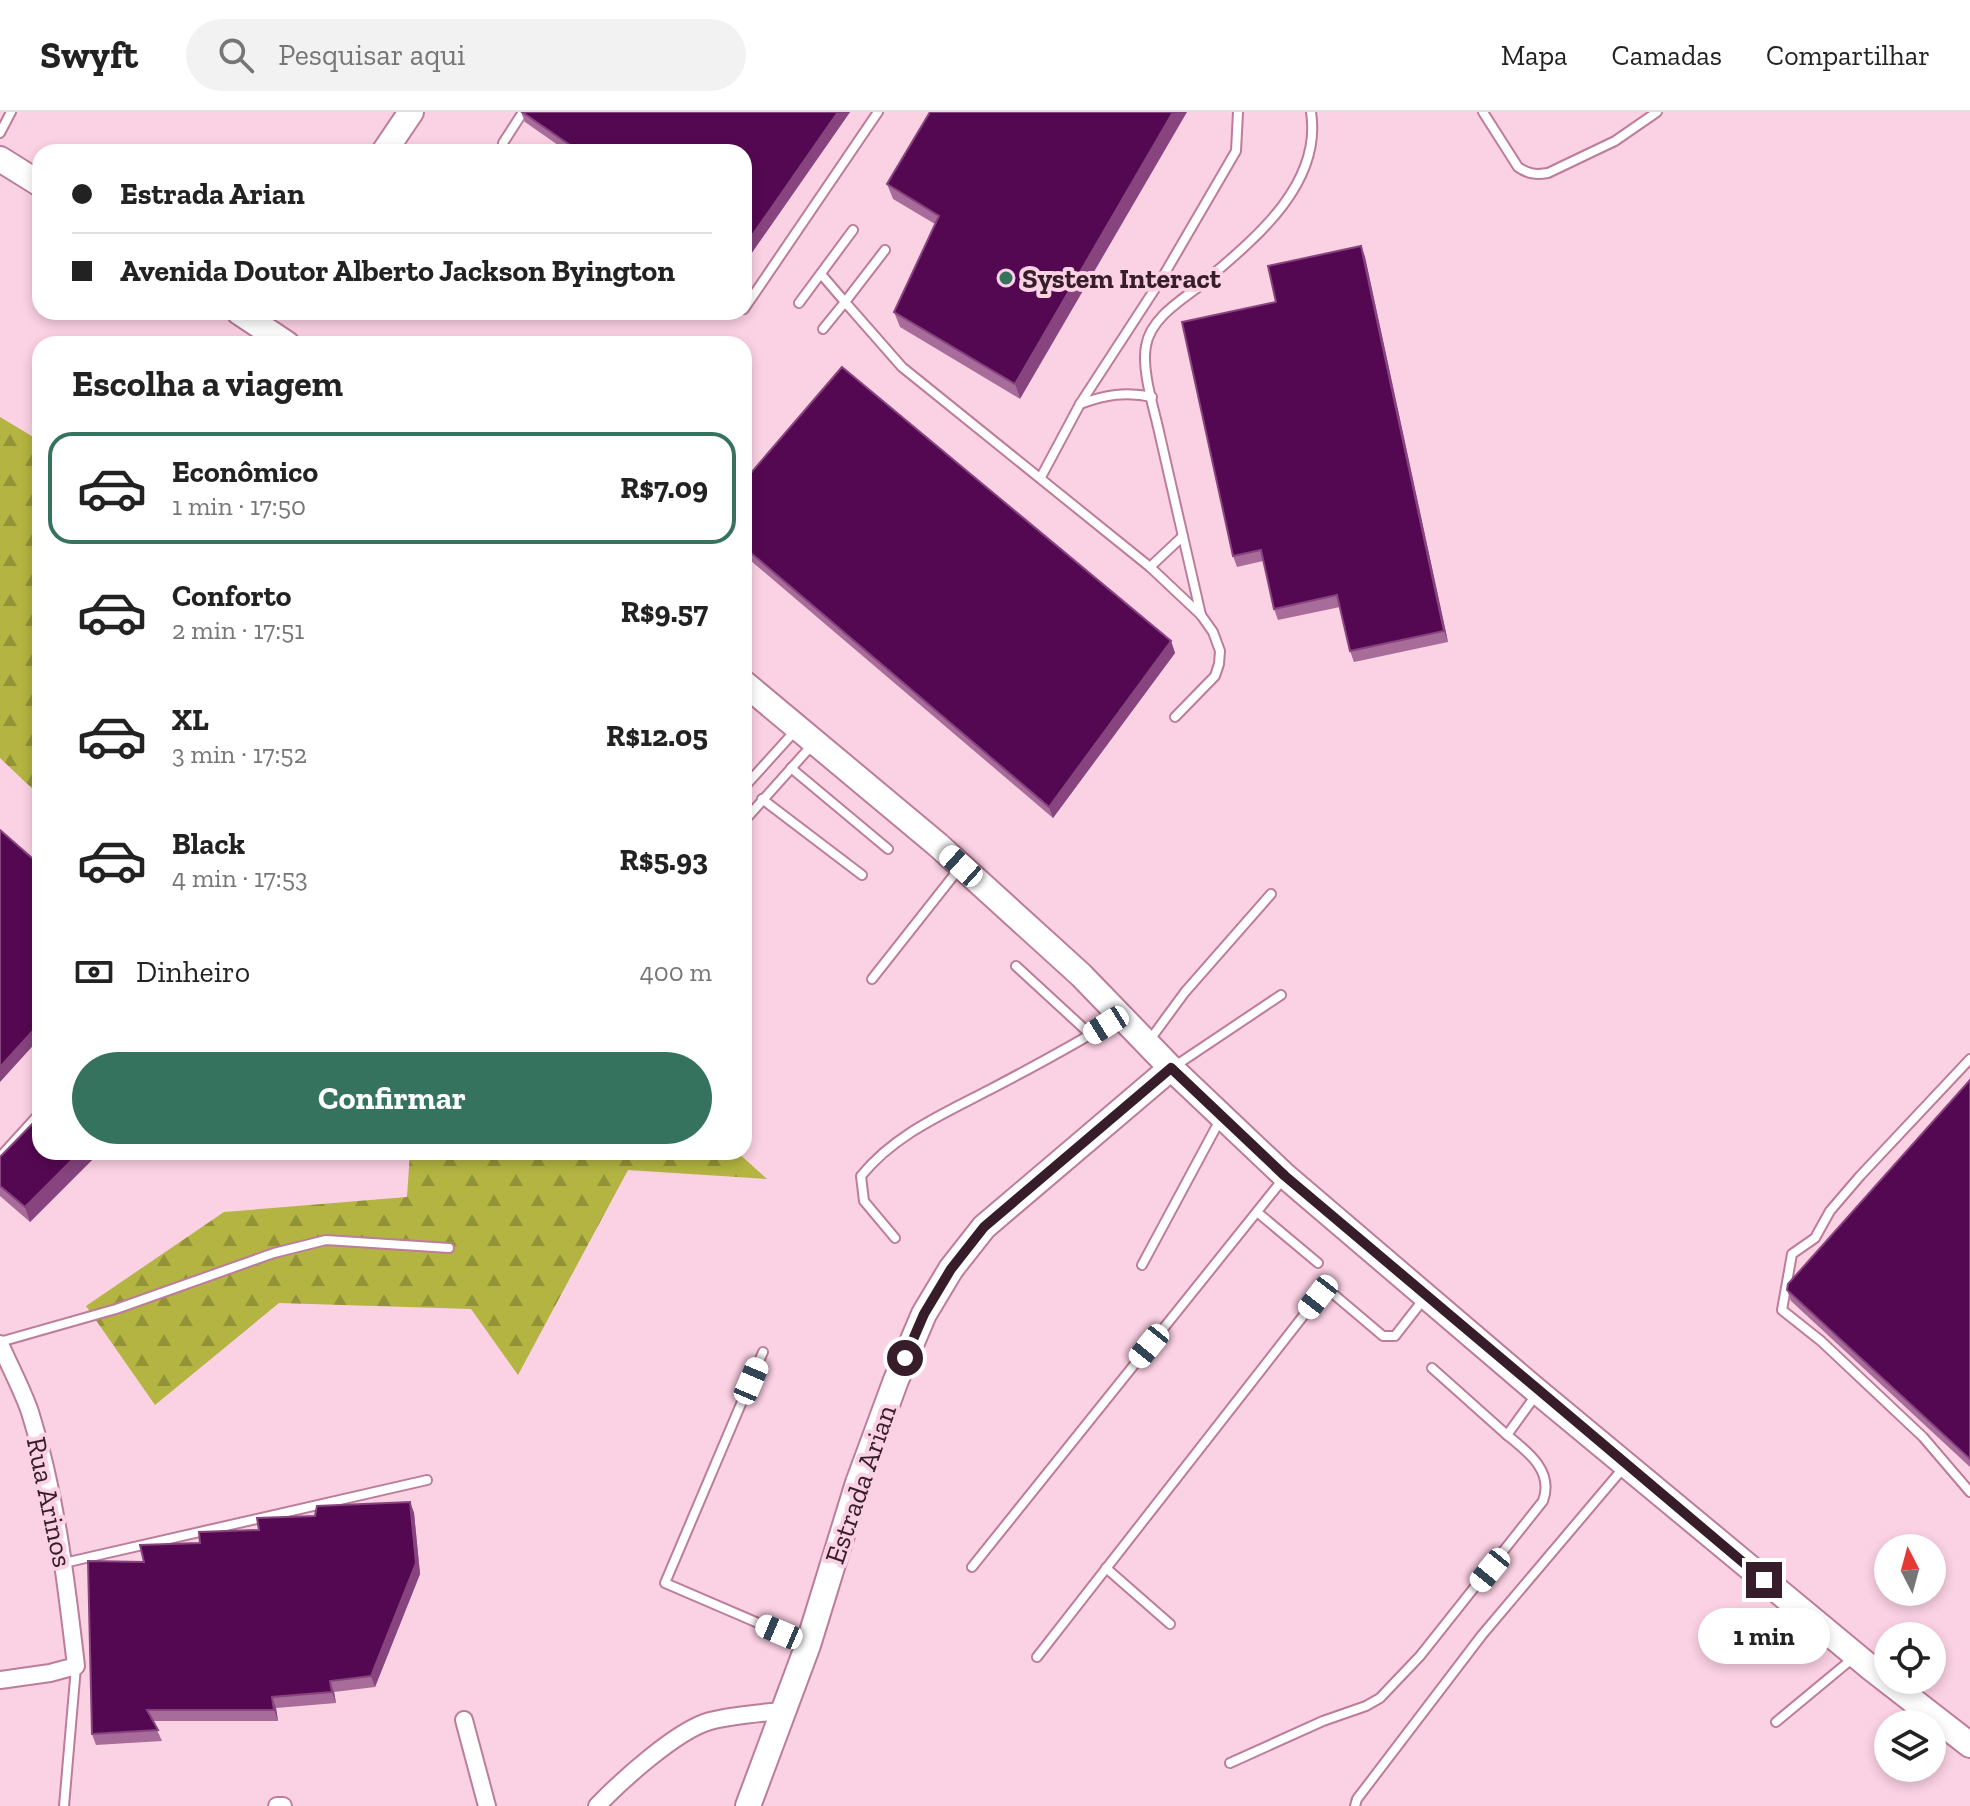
<!DOCTYPE html>
<html lang="pt">
<head>
<meta charset="utf-8">
<style>
	:root { --surface:#fff; --page:#f2f2f2; --text:#222; --muted:#767676; --line:#e0e0e0; --accent:#35735f }
	body { margin:0; font-family:"Zilla Slab",serif; background:var(--page); color:var(--text); height:100vh; display:flex; flex-direction:column; font-size:30px; white-space:nowrap }
	* { box-sizing:border-box; margin:0 }
	p { font-size:26px; color:var(--muted) }
	.icon { flex:none; width:44px; height:44px; fill:none; stroke:currentColor; stroke-width:2; stroke-linecap:round; stroke-linejoin:round }
	.map { position:relative; flex:1; overflow:hidden }
	.sheet { position:absolute; left:32px; top:224px; width:720px; height:824px; display:flex; flex-direction:column; background:var(--surface); border-radius:24px; box-shadow:0 4px 12px #0003 }
	.sheet>* { flex:none }
	.hud { position:absolute; left:32px; top:32px; width:720px; height:176px; border-radius:24px; box-shadow:0 4px 12px #0003; display:grid; align-content:center; height:176px; padding:0 40px; background:var(--surface) }
	.needle { width:52px; rotate:354deg }
	.tools { position:absolute; left:1874px; top:1422px; display:grid; gap:16px }
	.tools a { display:grid; place-items:center; width:72px; height:72px; border-radius:50%; background:var(--surface); box-shadow:0 4px 12px #0003; font-size:40px }
	.end { position:absolute; width:36px; height:36px; margin:-18px; border:10px solid #361d29; background:#fff; box-shadow:0 0 0 4px #fff }
	.from { border-radius:50% }
	.bubble { position:absolute; height:56px; border-radius:28px; background:var(--surface); box-shadow:0 4px 12px #0003; font-size:26px; font-weight:700; line-height:56px; text-align:center }
	.car { position:absolute; width:24px; height:48px; margin:-24px -12px; border-radius:10px; box-shadow:0 0 6px 2px #0007; background:linear-gradient(#fff 24%,#345 0 40%,#fff 0 76%,#345 0 86%,#fff 0) }
	.hud b { display:flex; align-items:center; gap:28px; height:76px; font-size:30px }
	.hud b+b { border-top:2px solid var(--line) }
	.hud i { width:20px; height:20px; background:var(--text) }
	ul { padding:0; list-style:none }
	li { display:flex; align-items:center; gap:24px; height:112px; margin:0 16px 12px; padding:0 24px; border:4px solid transparent; border-radius:24px }
	li div { flex:1 }
	li b { display:block; font-size:30px }
	li em { font-style:normal; font-weight:700 }
	li.current { border-color:var(--accent) }
	li>.icon { width:72px; height:72px; stroke-width:1.5 }
	h2 { padding:0 40px; font-size:36px; line-height:96px }
	.pay { display:flex; align-items:center; gap:20px; height:88px; padding:0 40px; font-size:30px }
	.pay p { margin-inline-start:auto }
	.action { display:flex; gap:16px; margin-top:auto; padding:16px 40px }
	.action a { flex:1; height:92px; border-radius:48px; background:var(--accent); color:#fff; font-size:32px; font-weight:700; line-height:92px; text-align:center }
	header { display:flex; align-items:center; gap:48px; box-sizing:border-box; height:112px; padding:0 40px; background:var(--surface); border-bottom:2px solid var(--line) }
	header strong { font-size:38px }
	nav { display:flex; gap:44px; margin-inline-start:auto; font-size:28px }
	.search { width:560px; height:72px; background:var(--page); display:flex; align-items:center; gap:20px; box-sizing:border-box; padding:0 28px; border-radius:44px; color:var(--muted); font-size:30px }
	.map>svg:first-child { display:block }
	.forest { fill:url(#forest-firs) }
	.lines { fill:none; stroke-linecap:round; stroke-linejoin:round }
	.lane-casing { stroke:#bc7c9a; stroke-width:12 }
	.street-casing { stroke:#bc7c9a; stroke-width:20 }
	.secondary-casing { stroke:#bc7c9a; stroke-width:28 }
	.lane { stroke:#fff; stroke-width:8 }
	.street { stroke:#fff; stroke-width:16 }
	.secondary { stroke:#fff; stroke-width:24 }
	.wall { fill:#a86c9b }
	.shaded-wall { fill:#87447e }
	.building { fill:#550852; stroke:#87447e; stroke-width:2 }
	.route { stroke:#361d29; stroke-width:10 }
	.poi-dot { fill:#35735f; stroke:#fbd1e4; stroke-width:3 }
	.labels { text-anchor:middle; stroke-width:8; stroke-linejoin:round; paint-order:stroke }
	.poi-label { font-size:28px; font-weight:bold; fill:#361d29; stroke:#fbd1e4; text-anchor:start }
	.street-label { font-size:28px; fill:#361d29; stroke:#fbd1e4 }
</style>
</head>
<body>
<header>
<strong>Swyft</strong>
<div class="search"><svg class="icon" aria-label="search" viewBox="0 0 24 24"><circle cx="10" cy="10" r="6"/><path d="M15 15l6 6"/></svg>Pesquisar aqui</div>
<nav><a>Mapa</a><a>Camadas</a><a>Compartilhar</a></nav>
</header>
<div class="map">
<svg width="1970" height="1694" viewBox="0 0 1970 1694">
	<defs>
		<pattern id="forest-firs" width="22" height="20" patternUnits="userSpaceOnUse" patternTransform="scale(2)"><rect width="22" height="20" fill="#b3b441"/><path d="M5 1l3.5 6h-7zM16 11l3.5 6h-7z" fill="#929236"/></pattern>
	</defs>
	<rect width="100%" height="100%" fill="#fbd1e4"/>
	<g class="forest">
		<path d="M0,305L40,329V684L0,646Z"/>
		<path d="M410,1040H737L767,1067L628,1058L518,1263L471,1197L279,1191L155,1293L86,1194L224,1100L407,1085Z"/>
	</g>
	<g class="lines">
		<defs>
			<g id="lane">
				<path d="M1483,0L1518,55C1528,62 1536,63 1548,61L1615,29L1657,0"/>
				<path d="M0,21L11,0"/>
				<path d="M503,40V31L523,0"/>
				<path d="M885,138L845,190L902,255L1150,455L1201,503L1213,520L1220,539L1219,552L1215,564L1175,605"/>
				<path d="M821,162L845,190L823,217"/>
				<path d="M1162,166L1197,176C1248,132 1323,76 1311,0"/>
				<path d="M1197,176C1178,190 1150,208 1146,234C1141,259 1155,299 1160,324C1174,384 1187,443 1201,503"/>
				<path d="M799,191L853,118"/>
				<path d="M744,197L878,0"/>
				<path d="M720,200H736"/>
				<path d="M1080,292C1105,283 1126,279 1152,285"/>
				<path d="M1041,365L1080,292L1162,166L1236,39L1238,0"/>
				<path d="M1150,455L1183,424"/>
				<path d="M791,656L888,737"/>
				<path d="M747,672L795,619"/>
				<path d="M762,687L862,763"/>
				<path d="M744,709L813,632"/>
				<path d="M1016,854L1091,923"/>
				<path d="M872,867L958,758"/>
				<path d="M1149,929L1185,880L1271,782"/>
				<path d="M1970,947L1860,1064L1830,1099L1815,1126L1792,1142L1782,1198L1821,1229L1923,1325L1970,1380"/>
				<path d="M1175,954L1281,883"/>
				<path d="M0,1045L40,1001"/>
				<path d="M1257,1100L1318,1151"/>
				<path d="M895,1126L864,1089L861,1064C894,1023 943,1002 989,978C1033,955 1077,931 1120,905"/>
				<path d="M1142,1153L1221,1006"/>
				<path d="M0,1230L116,1197L274,1141L326,1128L449,1136"/>
				<path d="M763,1240L665,1471L807,1532"/>
				<path d="M1432,1256L1507,1323"/>
				<path d="M64,1451L427,1368"/>
				<path d="M972,1455L1284,1066"/>
				<path d="M1106,1456L1170,1512"/>
				<path d="M1037,1545L1318,1185L1331,1180L1383,1224H1395L1423,1188"/>
				<path d="M1776,1610L1852,1547"/>
				<path d="M1230,1651L1323,1609L1366,1594L1380,1586L1420,1544L1543,1389C1554,1359 1528,1340 1507,1323L1536,1283"/>
				<path d="M64,1694L76,1555"/>
				<path d="M1355,1694L1357,1687L1482,1523L1625,1354"/>
			</g>
			<g id="street">
				<path d="M0,1232C10,1255 22,1277 30,1300C56,1383 66,1468 76,1554L50,1561L0,1568"/>
				<path d="M464,1608L487,1694"/>
				<path d="M277,1694H283"/>
				<path d="M597,1694C621,1669 677,1618 710,1609C733,1603 759,1601 783,1599"/>
			</g>
			<g id="secondary">
				<path d="M384,40L411,0"/>
				<path d="M0,47L40,72"/>
				<path d="M239,200L287,232"/>
				<path d="M744,571L938,733L1081,863L1171,956L1285,1064L1538,1280L1871,1556L1970,1633"/>
				<path d="M748,1694L808,1533L858,1371L896,1268L924,1202L951,1157L984,1115L1171,956"/>
			</g>
		</defs>
		<use href="#lane" class="lane-casing"/>
		<use href="#street" class="street-casing"/>
		<use href="#secondary" class="secondary-casing"/>
		<use href="#lane" class="lane"/>
		<use href="#street" class="street"/>
		<use href="#secondary" class="secondary"/>
	</g>
	<g class="wall">
		<path d="M521,0H850L744,152V40H568L525,10Z"/>
		<path d="M930,0L1020,287L900,215L894,200L935,112L893,87L887,72Z"/>
		<path d="M1361,134L1365,145L1448,530L1354,550L1350,539L1340,495L1278,508L1274,497L1263,449L1237,455L1233,444L1276,190Z"/>
		<path d="M744,369L1171,529L1175,541L1053,706L744,443Z"/>
		<path d="M1970,968V1355L1791,1189L1787,1178Z"/>
		<path d="M40,1040H100L30,1110L0,1084V1045Z"/>
		<path d="M410,1390L414,1401L420,1462L375,1575L334,1580L336,1591L276,1596L278,1609H153L162,1629L96,1633L92,1622L144,1450L200,1431L315,1404Z"/>
	</g>
	<g class="shaded-wall">
		<path d="M838,0H850L744,152V135Z"/>
		<path d="M1173,0H1187L1020,287L1015,272Z"/>
		<path d="M1361,134L1365,145L1448,530L1444,519Z"/>
		<path d="M1171,529L1175,541L1053,706L1049,695Z"/>
		<path d="M40,911V926L0,970V955Z"/>
		<path d="M80,1040H100L30,1110L25,1095Z"/>
		<path d="M410,1390L414,1401L420,1462L375,1575L371,1564Z"/>
		<path d="M330,1569L334,1580L336,1591L332,1580Z"/>
		<path d="M272,1585L276,1596L278,1609L274,1598Z"/>
	</g>
	<g class="building">
		<path d="M522,0H838L744,135V40H580Z"/>
		<path d="M930,0H1173L1015,272L894,200L939,104L887,72Z"/>
		<path d="M1361,134L1444,519L1350,539L1337,483L1274,497L1261,438L1233,444L1182,210L1276,190L1268,154Z"/>
		<path d="M842,255L1171,529L1049,695L744,435V369Z"/>
		<path d="M0,718L40,753V911L0,955Z"/>
		<path d="M1970,968V1347L1787,1178L1788,1172Z"/>
		<path d="M40,1004V1040H80L25,1095L0,1074V1045Z"/>
		<path d="M410,1390L416,1451L371,1564L330,1569L332,1580L272,1585L274,1598H147L158,1618L92,1622L88,1449L144,1450L140,1433L200,1431L199,1420L259,1418L257,1406L315,1404L317,1394Z"/>
	</g>
	<g class="lines">
		<path class="route" d="M905,1246L924,1202L951,1157L984,1115L1171,956L1285,1064L1764,1468"/>
	</g>
	<circle class="poi-dot" cx="1006" cy="166" r="8"/>
	<g class="labels">
		<g class="poi-label">
			<text x="1022" y="176">System Interact</text>
		</g>
		<g class="street-label">
			<text transform="translate(860 1372) rotate(-71)" y="10">Estrada Arian</text>
			<text transform="translate(50 1390) rotate(78)" y="10">Rua Arinos</text>
		</g>
	</g>
</svg>
<div class="tools">
<a><svg class="needle" viewBox="-14 -14 28 28"><path d="M0-13l5 13h-10z" fill="#e53935"/><path d="M0 13l5-13h-10z" fill="#767676"/></svg></a>
<a><svg class="icon" aria-label="locate" viewBox="0 0 24 24"><circle cx="12" cy="12" r="6"/><path d="M12 2v4M12 18v4M2 12h4M18 12h4"/></svg></a>
<a><svg class="icon" aria-label="layers" viewBox="0 0 24 24"><path d="M12 4l9 5-9 5-9-5zM3 14l9 5 9-5"/></svg></a>
</div>
<i class="end from" style="left:905px;top:1246px"></i>
<i class="end" style="left:1764px;top:1468px"></i>
<div class="bubble" style="left:1698px;top:1496px;width:132px">1 min</div>
<i class="car" style="left:961px;top:754px;rotate:312deg"></i>
<i class="car" style="left:1106px;top:913px;rotate:238deg"></i>
<i class="car" style="left:1318px;top:1185px;rotate:218deg"></i>
<i class="car" style="left:1149px;top:1234px;rotate:219deg"></i>
<i class="car" style="left:751px;top:1269px;rotate:23deg"></i>
<i class="car" style="left:1490px;top:1458px;rotate:219deg"></i>
<i class="car" style="left:779px;top:1520px;rotate:293deg"></i>
<div class="hud">
<b><i class="from"></i>Estrada Arian</b>
<b><i></i>Avenida Doutor Alberto Jackson Byington</b>
</div>
<section class="sheet">
<h2>Escolha a viagem</h2>
<ul>
<li class="current"><svg class="icon" aria-label="car" viewBox="0 0 24 24"><path d="M5 17H2v-5l4-1 3-4h7l3 4 3 1v5h-3M9 17h6M6 11h13"/><circle cx="7" cy="17" r="2"/><circle cx="17" cy="17" r="2"/></svg><div><b>Econômico</b><p>1 min · 17:50</p></div><em>R$7.09</em></li>
<li><svg class="icon" aria-label="car" viewBox="0 0 24 24"><path d="M5 17H2v-5l4-1 3-4h7l3 4 3 1v5h-3M9 17h6M6 11h13"/><circle cx="7" cy="17" r="2"/><circle cx="17" cy="17" r="2"/></svg><div><b>Conforto</b><p>2 min · 17:51</p></div><em>R$9.57</em></li>
<li><svg class="icon" aria-label="car" viewBox="0 0 24 24"><path d="M5 17H2v-5l4-1 3-4h7l3 4 3 1v5h-3M9 17h6M6 11h13"/><circle cx="7" cy="17" r="2"/><circle cx="17" cy="17" r="2"/></svg><div><b>XL</b><p>3 min · 17:52</p></div><em>R$12.05</em></li>
<li><svg class="icon" aria-label="car" viewBox="0 0 24 24"><path d="M5 17H2v-5l4-1 3-4h7l3 4 3 1v5h-3M9 17h6M6 11h13"/><circle cx="7" cy="17" r="2"/><circle cx="17" cy="17" r="2"/></svg><div><b>Black</b><p>4 min · 17:53</p></div><em>R$5.93</em></li>
</ul>
<div class="pay"><svg class="icon" aria-label="cash" viewBox="0 0 24 24"><path d="M3 7h18v10H3z"/><circle cx="12" cy="12" r="2"/></svg>Dinheiro<p>400 m</p></div>
<div class="action"><a>Confirmar</a></div>
</section>
</div>
</body>
</html>
